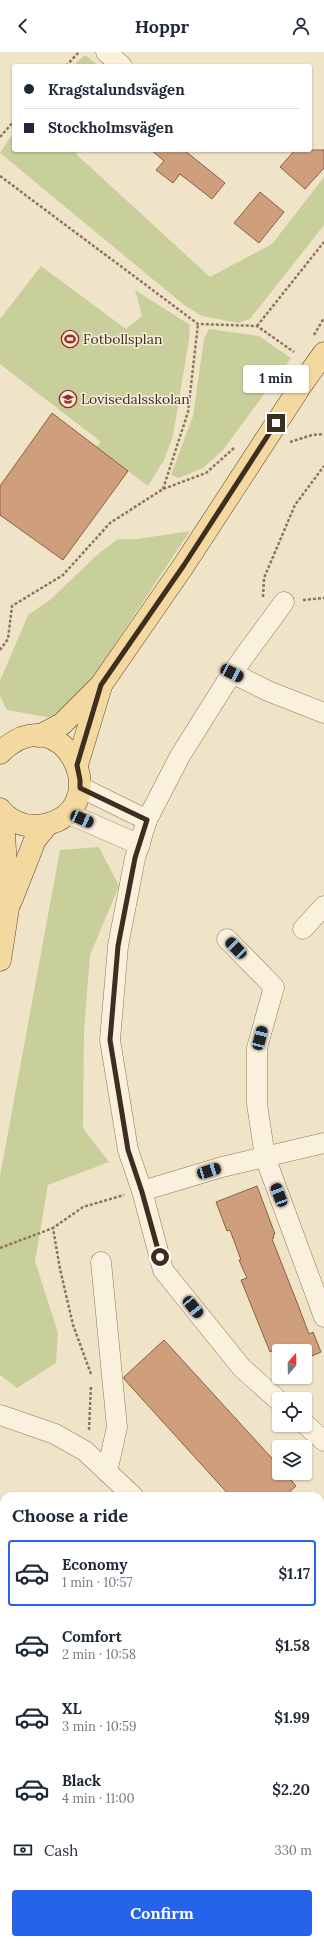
<!DOCTYPE html>
<html lang="en">
<head>
<meta charset="utf-8">
<style>
	:root { --surface:#fff; --page:#f6f6f7; --text:#1f2937; --muted:#747a83; --line:#e0e1e3; --accent:#2563eb }
	body { margin:0; font-family:Lora,serif; background:var(--page); color:var(--text); height:100vh; display:flex; flex-direction:column; font-size:15px; white-space:nowrap }
	* { box-sizing:border-box; margin:0 }
	p { font-size:13px; color:var(--muted) }
	.icon { flex:none; width:22px; height:22px; fill:none; stroke:currentColor; stroke-width:2; stroke-linecap:round; stroke-linejoin:round }
	.map { position:relative; flex:1; overflow:hidden }
	.details { position:absolute; left:0px; top:1440px; width:324px; height:452px; display:flex; flex-direction:column; background:var(--surface); border-radius:12px 12px 0 0; box-shadow:0 1px 3px #0004 }
	.details>* { flex:none }
	.top-card { position:absolute; left:12px; top:12px; width:300px; height:88px; border-radius:4px; box-shadow:0 1px 3px #0004; display:grid; align-content:center; height:88px; padding:0 12px; background:var(--surface) }
	.needle { width:26px; rotate:20deg }
	.controls { position:absolute; left:272px; top:1292px; display:grid; gap:8px }
	.controls a { display:grid; place-items:center; width:40px; height:40px; border-radius:4px; background:var(--surface); box-shadow:0 1px 3px #0004; font-size:20px }
	.end { position:absolute; width:18px; height:18px; margin:-9px; border:5px solid #3d2e20; background:#fff; box-shadow:0 0 0 2px #fff }
	.from { border-radius:50% }
	.bubble { position:absolute; height:28px; border-radius:4px; background:var(--surface); box-shadow:0 1px 3px #0004; font-size:13px; font-weight:800; line-height:28px; text-align:center }
	.car { position:absolute; width:12px; height:24px; margin:-12px -6px; border-radius:5px; box-shadow:0 0 3px 1px #0007; background:linear-gradient(#222 24%,#8ab4d8 0 40%,#222 0 76%,#8ab4d8 0 86%,#222 0) }
	.top-card b { display:flex; align-items:center; gap:14px; height:38px; font-size:15px }
	.top-card b+b { border-top:1px solid var(--line) }
	.top-card i { width:10px; height:10px; background:var(--text) }
	ul { padding:0; list-style:none }
	li { display:flex; align-items:center; gap:12px; height:66px; margin:0 8px 6px; padding:0 4px; border:2px solid transparent; border-radius:4px }
	li div { flex:1 }
	li b { display:block; font-size:15px }
	li em { font-style:normal; font-weight:800 }
	li.active { border-color:var(--accent) }
	li>.icon { width:36px; height:36px; stroke-width:1.5 }
	h2 { padding:0 12px; font-size:18px; line-height:48px }
	.pay { display:flex; align-items:center; gap:10px; height:44px; padding:0 12px; font-size:15px }
	.pay p { margin-inline-start:auto }
	.primary-button { display:flex; gap:8px; margin-top:auto; padding:8px 12px }
	.primary-button a { flex:1; height:46px; border-radius:4px; background:var(--accent); color:#fff; font-size:16px; font-weight:800; line-height:46px; text-align:center }
	header { display:flex; justify-content:space-between; align-items:center; height:52px; padding:0 12px; background:var(--surface); font-size:18px; font-weight:800 }
	.map>svg:first-child { display:block }
	.green { fill:#c9cf9b }
	.building { fill:#cf9f7d; stroke:#8d5f41 }
	.lines { fill:none; stroke-linecap:round; stroke-linejoin:round }
	.minor-casing { stroke:#8d765c; stroke-width:21 }
	.major-casing { stroke:#5b4430; stroke-width:23 }
	.path { stroke:#8d765c; stroke-width:2.5; stroke-dasharray:3 2; stroke-linecap:butt }
	.minor { stroke:#faf1dc; stroke-width:20 }
	.major { stroke:#f3d9a0; stroke-width:22 }
	.route { stroke:#3d2e20; stroke-width:5 }
	.labels { text-anchor:middle; stroke-width:3; stroke-linejoin:round; paint-order:stroke }
	.poi-label { font-size:14px; fill:#3d2e20; stroke:#f7eed8; text-anchor:start }
</style>
</head>
<body>
<header><svg class="icon" aria-label="back" viewBox="0 0 24 24"><path d="M15 5l-7 7 7 7"/></svg>Hoppr<svg class="icon" aria-label="person" viewBox="0 0 24 24"><circle cx="12" cy="8" r="4"/><path d="M4 21q1-7 8-7t8 7"/></svg></header>
<div class="map">
<svg width="324" height="1892" viewBox="0 0 324 1892">
	<rect width="100%" height="100%" fill="#f0e4c8"/>
	<g class="green">
		<path d="M85,3L99,14H73Z"/>
		<path d="M14,80V98H78L76,102L210,225L272,192L324,125V173L250,267L238,271L202,264L184,253L0,101Z"/>
		<path d="M41,214L126,277L142,264L135,238L190,273L189,288L173,384L164,408L148,434L96,395L101,390L0,312V267Z"/>
		<path d="M209,277L259,284L291,306L223,398L203,416L179,426L171,423L193,364L204,287Z"/>
		<path d="M190,479L72,657L58,667L7,658L0,644V629L28,563L50,548L98,502L118,487H137Z"/>
		<path d="M99,795L119,834L90,903L84,980L83,1076L109,1110L48,1133L35,1209L58,1281L56,1311L17,1336L0,1323V1124L60,798Z"/>
		<path d="M324,1459V1541L320,1539V1464Z"/>
	</g>
	<g class="building">
		<path d="M151,98H184L225,131L212,147L180,122L173,131L156,118L164,109Z"/>
		<path d="M295,98H324V116L305,137L280,115Z"/>
		<path d="M260,140L284,160L259,191L234,171Z"/>
		<path d="M52,361L128,419L63,508L0,463V434Z"/>
		<path d="M257,1134L275,1182L273,1183L274,1186L272,1187L298,1253L309,1282L313,1280L321,1300L305,1307V1299H279V1317L272,1299L270,1300L241,1228L247,1226L239,1208H241L230,1178L227,1179L216,1150Z"/>
		<path d="M164,1288L279,1414V1421H285L296,1434L285,1444H230L124,1327V1325Z"/>
	</g>
	<g class="lines">
		<defs>
			<g id="minor">
				<path d="M106,0L122,14"/>
				<path d="M284,550L232,621L268,639L324,661"/>
				<path d="M232,621L180,704L147,768L135,806L118,894L110,988L128,1098L142,1139L163,1218L242,1316L279,1349"/>
				<path d="M80,735L147,768"/>
				<path d="M67,761L140,793"/>
				<path d="M303,877L324,854"/>
				<path d="M227,887L274,935L257,996V1052L265,1105L324,1265"/>
				<path d="M142,1139L222,1115L324,1091"/>
				<path d="M101,1210L117,1375L107,1420"/>
				<path d="M0,1363L55,1382L85,1399L133,1444"/>
				<path d="M305,1372L324,1389"/>
				<path d="M320,1588L324,1590"/>
				<path d="M320,1807L324,1814"/>
				<path d="M94,1892L129,1888"/>
			</g>
			<g id="major">
				<path d="M39,684L62,672L101,633L184,513L302,332L324,301"/>
				<path d="M0,701C65,637 122,765 37,774C24,775 8,768 0,757"/>
				<path d="M77,713L101,634"/>
				<path d="M11,849L35,788L47,773"/>
				<path d="M0,908L8,856L3,761"/>
			</g>
		</defs>
		<use href="#minor" class="minor-casing"/>
		<use href="#major" class="major-casing"/>
		<g class="path">
			<path d="M66,14L79,0"/>
			<path d="M0,85L14,69"/>
			<path d="M0,124L198,272L257,274L294,300"/>
			<path d="M257,274L324,190"/>
			<path d="M314,283L324,266"/>
			<path d="M290,390L312,383L324,382"/>
			<path d="M163,437L188,360L198,272"/>
			<path d="M263,545L264,526L295,453L324,414"/>
			<path d="M303,548L324,546"/>
			<path d="M0,598L8,587L12,554L63,523L110,471L163,437L206,421L234,396"/>
			<path d="M0,1196L53,1176"/>
			<path d="M91,1322L73,1273L60,1217L53,1176L83,1155L124,1143"/>
			<path d="M89,1378L91,1333"/>
		</g>
		<use href="#minor" class="minor"/>
		<use href="#major" class="major"/>
	</g>
	<g class="lines">
		<path class="route" d="M160,1205L142,1140L128,1098L110,988L118,894L135,806L147,768L80,736V728L77,713L101,633L184,513L276,371"/>
	</g>
	<defs>
		<symbol id="stadium-ring" viewBox="-11 -11 22 22"><circle r="9.5" fill="#f7eed8" stroke="#9e2a2b" stroke-width="1.5"/><path d="M0-5a6.5 5 0 1 0 0 10a6.5 5 0 1 0 0-10ZM-3.5-1.8h7v3.6h-7Z" fill="#9e2a2b"/></symbol>
		<symbol id="school-ring" viewBox="-11 -11 22 22"><circle r="9.5" fill="#f7eed8" stroke="#9e2a2b" stroke-width="1.5"/><path d="M0-5L7-2L0 1L-7-2ZM-4 1L0 2.5L4 1V4Q0 6-4 4Z" fill="#9e2a2b"/></symbol>
	</defs>
	<g fill-rule="evenodd">
		<use href="#stadium-ring" x="60" y="277" width="20" height="20"/>
		<use href="#school-ring" x="58" y="337" width="20" height="20"/>
	</g>
	<g class="labels">
		<g class="poi-label">
			<text x="83" y="292">Fotbollsplan</text>
			<text x="81" y="352">Lovisedalsskolan</text>
		</g>
	</g>
</svg>
<div class="controls">
<a><svg class="needle" viewBox="-14 -14 28 28"><path d="M0-13l5 13h-10z" fill="#e53935"/><path d="M0 13l5-13h-10z" fill="#747a83"/></svg></a>
<a><svg class="icon" aria-label="locate" viewBox="0 0 24 24"><circle cx="12" cy="12" r="6"/><path d="M12 2v4M12 18v4M2 12h4M18 12h4"/></svg></a>
<a><svg class="icon" aria-label="layers" viewBox="0 0 24 24"><path d="M12 4l9 5-9 5-9-5zM3 14l9 5 9-5"/></svg></a>
</div>
<i class="end from" style="left:160px;top:1205px"></i>
<i class="end" style="left:276px;top:371px"></i>
<div class="bubble" style="left:243px;top:313px;width:66px">1 min</div>
<i class="car" style="left:232px;top:621px;rotate:117deg"></i>
<i class="car" style="left:82px;top:767px;rotate:114deg"></i>
<i class="car" style="left:236px;top:896px;rotate:316deg"></i>
<i class="car" style="left:260px;top:986px;rotate:14deg"></i>
<i class="car" style="left:209px;top:1119px;rotate:73deg"></i>
<i class="car" style="left:279px;top:1143px;rotate:339deg"></i>
<i class="car" style="left:193px;top:1255px;rotate:141deg"></i>
<div class="top-card">
<b><i class="from"></i>Kragstalundsvägen</b>
<b><i></i>Stockholmsvägen</b>
</div>
<section class="details">
<h2>Choose a ride</h2>
<ul>
<li class="active"><svg class="icon" aria-label="car" viewBox="0 0 24 24"><path d="M5 17H2v-5l4-1 3-4h7l3 4 3 1v5h-3M9 17h6M6 11h13"/><circle cx="7" cy="17" r="2"/><circle cx="17" cy="17" r="2"/></svg><div><b>Economy</b><p>1 min · 10:57</p></div><em>$1.17</em></li>
<li><svg class="icon" aria-label="car" viewBox="0 0 24 24"><path d="M5 17H2v-5l4-1 3-4h7l3 4 3 1v5h-3M9 17h6M6 11h13"/><circle cx="7" cy="17" r="2"/><circle cx="17" cy="17" r="2"/></svg><div><b>Comfort</b><p>2 min · 10:58</p></div><em>$1.58</em></li>
<li><svg class="icon" aria-label="car" viewBox="0 0 24 24"><path d="M5 17H2v-5l4-1 3-4h7l3 4 3 1v5h-3M9 17h6M6 11h13"/><circle cx="7" cy="17" r="2"/><circle cx="17" cy="17" r="2"/></svg><div><b>XL</b><p>3 min · 10:59</p></div><em>$1.99</em></li>
<li><svg class="icon" aria-label="car" viewBox="0 0 24 24"><path d="M5 17H2v-5l4-1 3-4h7l3 4 3 1v5h-3M9 17h6M6 11h13"/><circle cx="7" cy="17" r="2"/><circle cx="17" cy="17" r="2"/></svg><div><b>Black</b><p>4 min · 11:00</p></div><em>$2.20</em></li>
</ul>
<div class="pay"><svg class="icon" aria-label="cash" viewBox="0 0 24 24"><path d="M3 7h18v10H3z"/><circle cx="12" cy="12" r="2"/></svg>Cash<p>330 m</p></div>
<div class="primary-button"><a>Confirm</a></div>
</section>
</div>
</body>
</html>
